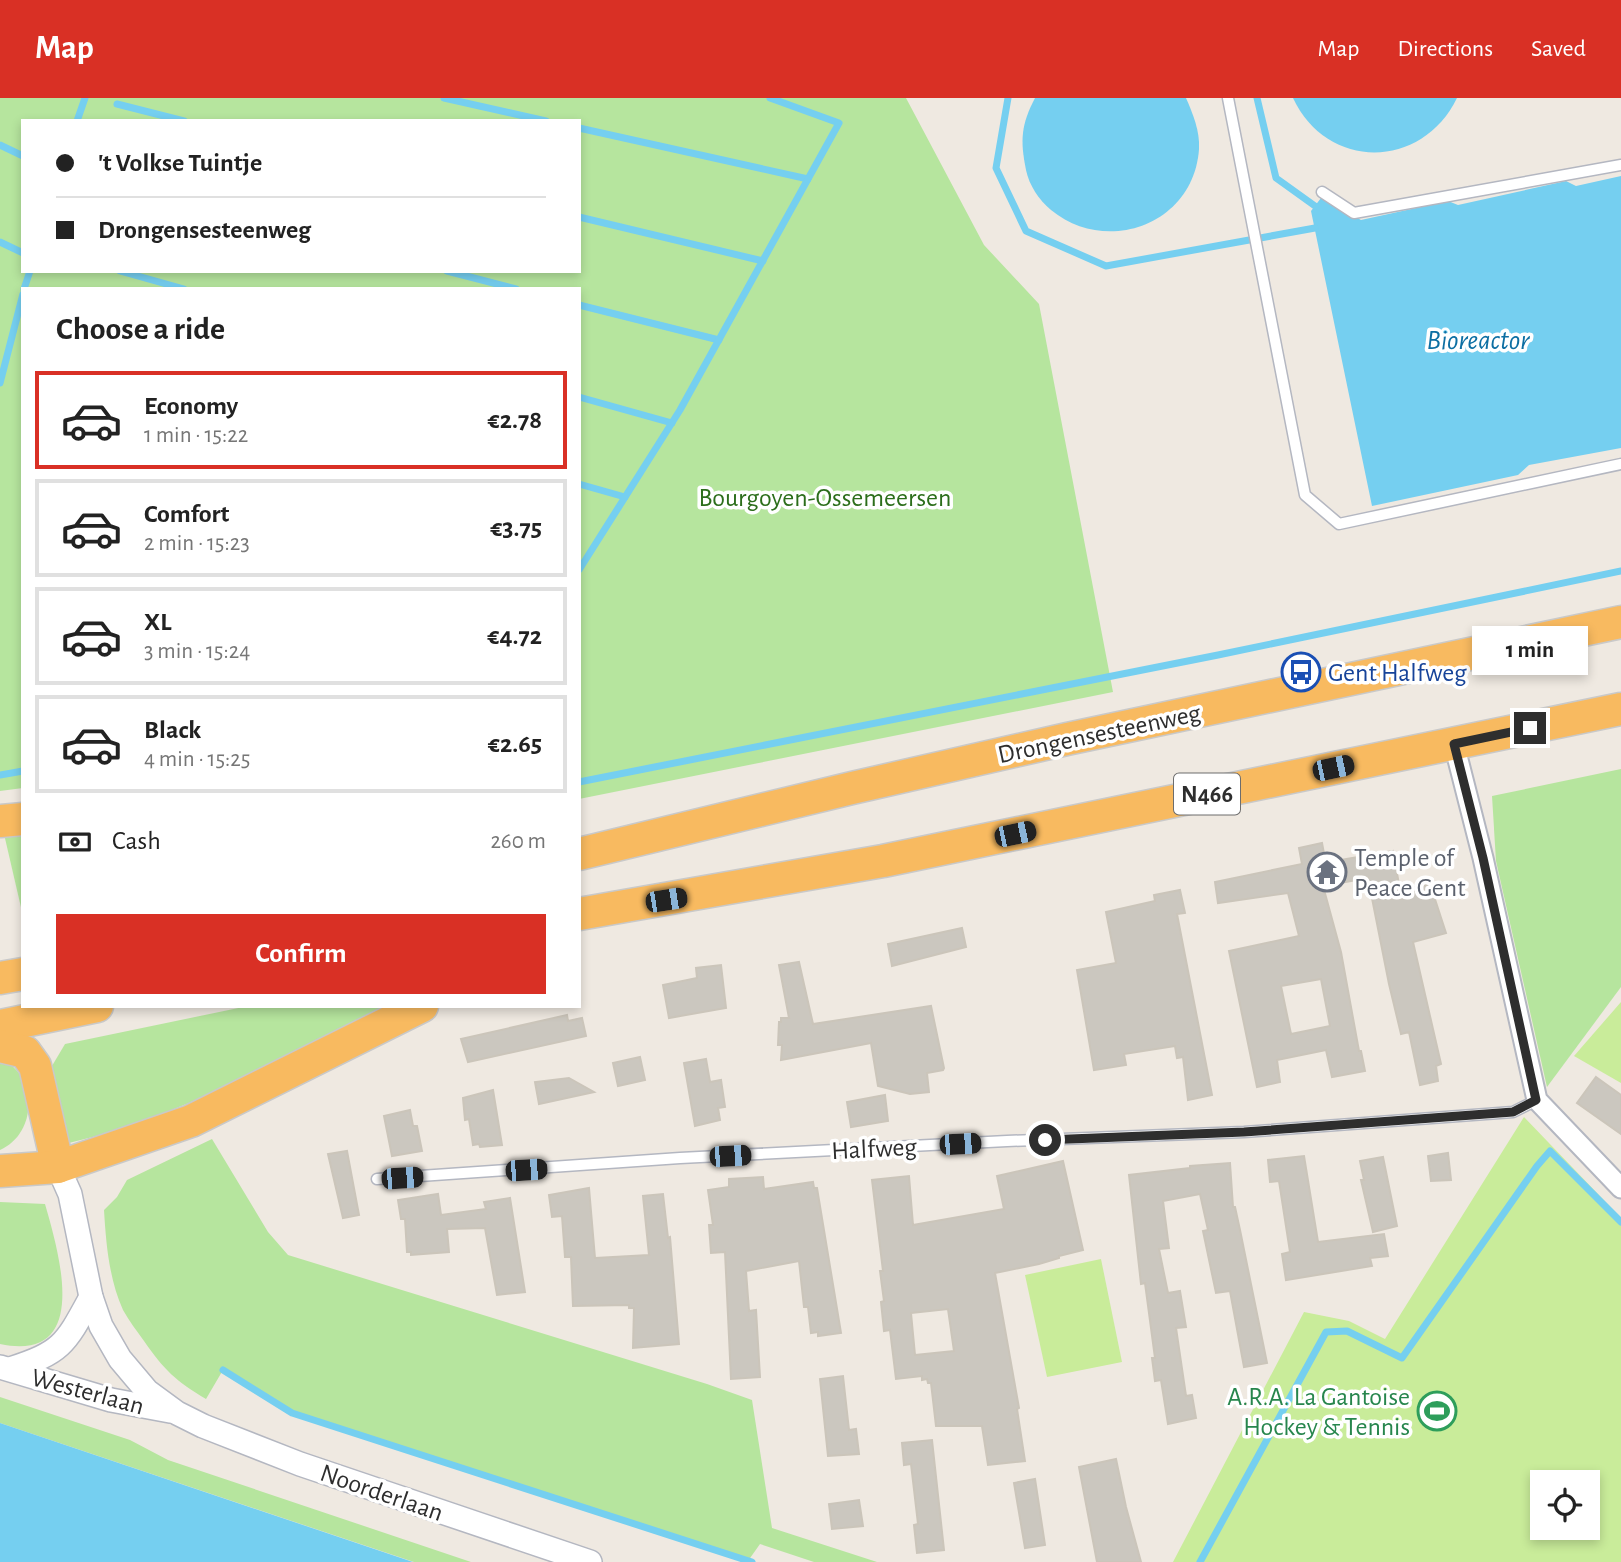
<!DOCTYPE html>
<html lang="en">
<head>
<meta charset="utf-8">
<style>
	:root { --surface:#fff; --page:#f6f6f6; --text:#222; --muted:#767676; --line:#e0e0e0; --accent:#d93025 }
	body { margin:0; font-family:"Alegreya Sans",sans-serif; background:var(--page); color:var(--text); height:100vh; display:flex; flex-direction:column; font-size:26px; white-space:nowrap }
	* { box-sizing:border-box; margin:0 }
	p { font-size:23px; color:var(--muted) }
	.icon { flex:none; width:38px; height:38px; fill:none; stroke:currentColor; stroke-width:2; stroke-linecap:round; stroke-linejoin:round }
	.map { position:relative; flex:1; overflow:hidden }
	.details { position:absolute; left:21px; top:189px; width:560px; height:721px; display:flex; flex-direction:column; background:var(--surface); border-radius:0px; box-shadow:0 4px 10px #0003 }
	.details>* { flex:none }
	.top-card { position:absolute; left:21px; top:21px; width:560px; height:154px; border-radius:0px; box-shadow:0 4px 10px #0003; display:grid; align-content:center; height:154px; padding:0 35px; background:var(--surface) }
	.buttons { position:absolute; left:1530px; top:1372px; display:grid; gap:14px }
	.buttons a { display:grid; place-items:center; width:70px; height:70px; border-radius:0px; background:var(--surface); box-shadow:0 4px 10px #0003; font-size:35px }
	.end { position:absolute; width:32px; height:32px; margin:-16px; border:9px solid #2e2e2e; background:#fff; box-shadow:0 0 0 4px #fff }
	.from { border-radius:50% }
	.bubble { position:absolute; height:49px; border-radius:0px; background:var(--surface); box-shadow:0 4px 10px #0003; font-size:23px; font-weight:600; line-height:49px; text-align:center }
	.car { position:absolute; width:21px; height:42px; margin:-21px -10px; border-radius:9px; box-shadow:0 0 5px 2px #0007; background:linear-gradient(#222 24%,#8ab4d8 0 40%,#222 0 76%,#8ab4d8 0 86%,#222 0) }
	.top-card b { display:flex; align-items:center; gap:24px; height:66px; font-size:26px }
	.top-card b+b { border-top:2px solid var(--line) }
	.top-card i { width:18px; height:18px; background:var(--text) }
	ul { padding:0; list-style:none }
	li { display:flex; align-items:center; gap:21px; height:98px; margin:0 14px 10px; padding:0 21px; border:4px solid var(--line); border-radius:0px }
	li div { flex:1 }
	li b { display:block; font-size:26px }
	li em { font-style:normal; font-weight:600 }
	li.selected { border-color:var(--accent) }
	li>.icon { width:63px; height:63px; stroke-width:1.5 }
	h2 { padding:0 35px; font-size:32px; line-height:84px }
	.pay { display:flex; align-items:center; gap:18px; height:77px; padding:0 35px; font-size:26px }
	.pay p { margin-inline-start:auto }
	.primary-button { display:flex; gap:14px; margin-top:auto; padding:14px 35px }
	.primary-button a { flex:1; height:80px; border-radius:0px; background:var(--accent); color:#fff; font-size:28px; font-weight:600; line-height:80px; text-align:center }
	header { display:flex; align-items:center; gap:42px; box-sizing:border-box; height:98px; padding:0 35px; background:var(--accent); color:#fff }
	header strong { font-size:33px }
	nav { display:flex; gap:38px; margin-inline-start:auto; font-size:24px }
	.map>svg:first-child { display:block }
	.green { fill:#b6e59e; fill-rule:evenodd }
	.pitch { fill:#c9ec9a; fill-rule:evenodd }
	.water { fill:#75cff0 }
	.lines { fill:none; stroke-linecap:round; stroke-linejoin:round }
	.stream { stroke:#75cff0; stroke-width:7 }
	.building { fill:#cbc7bf; stroke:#cbc5ba; stroke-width:2; fill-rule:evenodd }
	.service-casing { stroke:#b4b7c1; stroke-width:13 }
	.minor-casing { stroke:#b4b7c1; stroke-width:23 }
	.tertiary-casing { stroke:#b4b7c1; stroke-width:26 }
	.trunk-casing { stroke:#c9c9c9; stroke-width:35 }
	.service { stroke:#fff; stroke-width:10 }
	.minor { stroke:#fff; stroke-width:19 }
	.tertiary { stroke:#fff; stroke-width:23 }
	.trunk { stroke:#f8ba60; stroke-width:32 }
	.route { stroke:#2e2e2e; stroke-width:9 }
	.labels { text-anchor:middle; stroke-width:7; stroke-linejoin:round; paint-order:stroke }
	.shield { fill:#fff; stroke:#6d6d6d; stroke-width:2 }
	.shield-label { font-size:24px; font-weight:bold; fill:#2e2e2e }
	.park-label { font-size:26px; fill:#2c6e1b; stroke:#fff }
	.transit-label { font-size:26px; fill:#164399; stroke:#fff; text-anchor:start }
	.street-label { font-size:26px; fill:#2e2e2e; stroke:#fff }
	.worship-label { font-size:26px; fill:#5b616d; stroke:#fff; text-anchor:start }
	.leisure-label { font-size:26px; fill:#27864d; stroke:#fff; text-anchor:end }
	.water-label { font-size:28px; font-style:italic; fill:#0d6fa3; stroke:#fff }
</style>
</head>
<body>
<header>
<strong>Map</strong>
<nav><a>Map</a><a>Directions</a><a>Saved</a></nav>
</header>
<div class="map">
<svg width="1621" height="1464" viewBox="0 0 1621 1464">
	<rect width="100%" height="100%" fill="#efe9e1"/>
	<g class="green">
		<path d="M0,0H906L984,147L1039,206L1113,594L579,701V191H23V690L0,693ZM23,23H579V173H23Z"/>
		<path d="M1621,671V889L1547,989L1496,763L1492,698Z"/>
		<path d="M23,721V818L1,723Z"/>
		<path d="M248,908H389L213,995L128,1030L61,1047L49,973L65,946Z"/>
		<path d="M0,960C38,977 38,1035 0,1052Z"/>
		<path d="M212,1041L268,1134L288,1157L707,1286L752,1302L772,1430L877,1464H814L760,1446L748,1463L292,1315L223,1272L206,1301C176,1283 164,1272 144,1243C137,1233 129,1223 123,1212C109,1181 106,1145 104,1112L117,1099L127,1082Z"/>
		<path d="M0,1104L45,1106C59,1155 92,1265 0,1246Z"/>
		<path d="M0,1299L130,1342L168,1362L471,1464H414L0,1325Z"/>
	</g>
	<g class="pitch">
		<path d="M1621,904V985L1574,958Z"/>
		<path d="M1524,1019L1621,1120V1464H1173L1304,1214L1349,1223L1385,1241ZM1542,1384H1587V1430H1542Z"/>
		<path d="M1101,1161L1122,1264L1047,1279L1025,1177Z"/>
	</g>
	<g class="water">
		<path d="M1035,0H1186C1193,16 1200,33 1199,51C1194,126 1107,158 1051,112C1039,102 1029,87 1026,72C1020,42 1021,27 1035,0Z"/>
		<path d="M1293,0H1457C1422,72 1327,73 1293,0Z"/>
		<path d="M1621,78V350L1529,367L1518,377L1372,408L1311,113L1321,100L1361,122L1448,103L1458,107L1566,83L1576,88Z"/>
		<path d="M0,1325L413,1464H0Z"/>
	</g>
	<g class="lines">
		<g class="stream">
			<path d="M444,0L546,23"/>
			<path d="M1008,0L996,70L1026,133L1106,168L1315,130"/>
			<path d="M1257,0L1276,80L1315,108"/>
			<path d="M117,6L184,23"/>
			<path d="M77,23L85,0"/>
			<path d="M579,30L808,81"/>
			<path d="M0,47L23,58"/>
			<path d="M579,119L763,163"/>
			<path d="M0,144L23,155"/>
			<path d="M120,173L184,191"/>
			<path d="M447,173L516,191"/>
			<path d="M24,191L30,173"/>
			<path d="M579,207L719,242"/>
			<path d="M0,285L23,196"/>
			<path d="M579,299L672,325"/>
			<path d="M579,386L625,399"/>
			<path d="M579,472L680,312L839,25L770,0"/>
			<path d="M0,677L23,673"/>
			<path d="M579,684L1218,557L1621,473"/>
			<path d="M223,1272L292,1315L752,1464"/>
			<path d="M1200,1464L1326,1234L1347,1233L1402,1260L1537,1068L1550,1053L1621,1124"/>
		</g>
	</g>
	<g class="building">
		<path d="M1322,745L1325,761L1335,759V763L1393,753L1400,792L1430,786L1446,835L1413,844L1441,966L1436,968L1438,983L1420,987L1409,934L1401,936L1389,886L1368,780L1323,788L1341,854L1359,953H1361L1365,973L1332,979L1326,952L1277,962L1280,984L1257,989L1229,853L1299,838L1288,795L1218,805L1215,784L1302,766L1299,750ZM1321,881L1330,928L1291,936L1281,888Z"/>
		<path d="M1180,792L1185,815L1177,816L1212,997L1188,1002L1183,959L1177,960L1175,948L1124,956L1126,967L1094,972L1077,872L1116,865L1106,814L1155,803L1154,797Z"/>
		<path d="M962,830L966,849L892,868L888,846Z"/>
		<path d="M799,864L813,926L931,908L944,970L943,972L927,975L929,994L910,996L878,988L871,945L781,962L782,947H778L779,924H781V920H789L779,867Z"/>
		<path d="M721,867L726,910L669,920L663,887L697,880L696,870Z"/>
		<path d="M567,917L568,923L582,920L586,938L468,964L461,941Z"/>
		<path d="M640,959L645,982L618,988L613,965Z"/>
		<path d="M706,961L710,984L721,982L725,1009L718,1010L720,1022L695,1028L684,965Z"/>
		<path d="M1596,979L1621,997V1036L1577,1005Z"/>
		<path d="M569,980L594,994L539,1006L535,984Z"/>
		<path d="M493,992L502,1047L480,1049L479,1046L473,1047L469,1021L465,1022L463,1000Z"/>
		<path d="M885,997L888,1023L851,1029L847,1004Z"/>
		<path d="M410,1012L413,1028H417L422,1053L392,1058L384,1018Z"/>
		<path d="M347,1053L359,1117L343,1120L328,1056Z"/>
		<path d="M1448,1055L1451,1082L1431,1083L1428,1058Z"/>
		<path d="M1304,1058L1318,1144L1384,1136L1388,1158L1370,1160L1372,1168L1286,1182L1282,1156L1290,1154L1279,1083L1270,1084L1268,1062Z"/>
		<path d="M1383,1059L1397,1128L1373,1134L1361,1082H1364L1360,1063Z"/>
		<path d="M1063,1063L1083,1152L1059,1158V1160L1039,1166L995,1175L1019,1310L1017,1311L1025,1363L988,1367L982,1328H936L931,1285H928L927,1281L922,1282V1278L896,1281L890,1232L884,1233L881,1204L884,1203L880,1173H883L872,1082L909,1078L913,1127L1004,1111L997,1078ZM948,1211L954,1253L915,1257L911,1215Z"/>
		<path d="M1230,1065L1233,1109H1235L1240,1132L1267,1265L1244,1269L1230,1193L1216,1195L1203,1133L1208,1132L1200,1096L1163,1103L1169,1150L1159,1151L1168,1195L1180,1193L1186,1229L1176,1230L1186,1298L1192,1297L1196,1320L1168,1326L1161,1282L1155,1283L1152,1260H1155L1145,1185L1141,1186L1129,1077L1190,1070V1068Z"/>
		<path d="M763,1079L764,1091L813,1084L814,1090H817L841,1235L818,1238V1234L811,1235L808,1209H804L799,1163L746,1173L749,1213L756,1212L760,1279L731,1281L725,1154L711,1155L709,1127H713L708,1092L729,1089V1081Z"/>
		<path d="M589,1090L595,1160L649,1157L643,1098L663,1096L668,1140L670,1139L679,1246L633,1250L634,1210H629V1207L573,1208L571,1159H565L562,1118L552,1119L549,1097Z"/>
		<path d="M438,1096L441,1117L486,1111L484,1104L510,1100L525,1194L497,1197L485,1130L447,1131L449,1154L411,1157V1154H407L405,1121H401L398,1102Z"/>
		<path d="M843,1278L849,1332L856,1331L859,1356L828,1358L820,1281Z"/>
		<path d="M932,1342L944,1452L917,1455L914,1427L918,1426L911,1366L904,1367L902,1345Z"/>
		<path d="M1116,1361L1126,1409L1141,1464H1097L1079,1369Z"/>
		<path d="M1035,1381L1045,1447L1025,1450L1014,1385Z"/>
		<path d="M859,1402L863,1428L832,1431L829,1406Z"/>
	</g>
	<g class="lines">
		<defs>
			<g id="service">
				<path d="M1228,0L1305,397L1339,426L1621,366"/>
				<path d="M1322,94L1354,115L1621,67"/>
				<path d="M377,1081L680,1060L1007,1043L1244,1034L1513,1014L1537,1002"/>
			</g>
			<path id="minor" d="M1454,646L1483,760L1537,1002L1621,1090"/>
			<g id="tertiary">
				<path d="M58,1069L70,1096L91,1199L101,1228L120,1261L147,1293L177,1315L203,1328L300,1366L590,1464"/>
				<path d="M0,1269L111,1302L170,1313"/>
				<path d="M10,1271C62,1254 65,1247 91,1199"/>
			</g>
			<g id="trunk">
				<path d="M0,723L23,721"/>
				<path d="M579,756L852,690L1067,641L1621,524"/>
				<path d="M579,816L883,763L1621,611"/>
				<path d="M0,880L23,876"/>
				<path d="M0,928L97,908"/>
				<path d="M0,948L25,954L35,968L58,1069"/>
				<path d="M0,1073L58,1069L191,1023L422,908"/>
			</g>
		</defs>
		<use href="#service" class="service-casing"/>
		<use href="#minor" class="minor-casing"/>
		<use href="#tertiary" class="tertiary-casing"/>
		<use href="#trunk" class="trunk-casing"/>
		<use href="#service" class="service"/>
		<use href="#minor" class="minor"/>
		<use href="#tertiary" class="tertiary"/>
		<use href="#trunk" class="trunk"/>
	</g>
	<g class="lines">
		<path class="route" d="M1045,1042L1244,1034L1513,1014L1536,1002L1483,760L1454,646L1530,630"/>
	</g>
	<defs>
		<symbol id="bus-ring" viewBox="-11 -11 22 22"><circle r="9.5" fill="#fff" stroke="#1a4fb4" stroke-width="1.5"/><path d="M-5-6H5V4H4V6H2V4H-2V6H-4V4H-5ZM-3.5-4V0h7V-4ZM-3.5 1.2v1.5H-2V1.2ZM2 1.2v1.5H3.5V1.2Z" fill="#1a4fb4"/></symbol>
		<symbol id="temple-ring" viewBox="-11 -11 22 22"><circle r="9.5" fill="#fff" stroke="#6b7280" stroke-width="1.5"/><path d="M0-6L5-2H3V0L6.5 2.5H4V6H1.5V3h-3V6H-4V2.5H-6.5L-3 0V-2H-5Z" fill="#6b7280"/></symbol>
		<symbol id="stadium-ring" viewBox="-11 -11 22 22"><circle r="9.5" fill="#fff" stroke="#2e9e5b" stroke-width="1.5"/><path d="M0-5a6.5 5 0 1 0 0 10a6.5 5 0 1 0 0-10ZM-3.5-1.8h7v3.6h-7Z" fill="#2e9e5b"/></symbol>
	</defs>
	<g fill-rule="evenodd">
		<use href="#bus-ring" x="1279" y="552" width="44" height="44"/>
		<use href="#temple-ring" x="1305" y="752" width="44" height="44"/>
		<use href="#stadium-ring" x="1415" y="1291" width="44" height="44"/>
	</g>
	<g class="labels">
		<rect class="shield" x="1174" y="675.5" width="66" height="41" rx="5"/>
		<g class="shield-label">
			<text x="1207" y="704">N466</text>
		</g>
		<g class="park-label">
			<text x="825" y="408">Bourgoyen-Ossemeersen</text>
		</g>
		<g class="transit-label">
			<text x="1328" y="583">Gent Halfweg</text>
		</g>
		<g class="street-label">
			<text transform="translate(1099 635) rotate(-12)" y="9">Drongensesteenweg</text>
			<text transform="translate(874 1050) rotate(-3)" y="9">Halfweg</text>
			<text transform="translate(88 1293) rotate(15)" y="9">Westerlaan</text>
			<text transform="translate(382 1394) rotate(19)" y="9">Noorderlaan</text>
		</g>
		<g class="worship-label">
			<text x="1354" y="768">Temple of<tspan x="1354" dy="30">Peace Gent</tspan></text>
		</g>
		<g class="leisure-label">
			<text x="1410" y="1307">A.R.A. La Gantoise<tspan x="1410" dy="30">Hockey &amp; Tennis</tspan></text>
		</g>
		<g class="water-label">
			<text x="1478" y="251">Bioreactor</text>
		</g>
	</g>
</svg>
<div class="buttons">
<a><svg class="icon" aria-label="locate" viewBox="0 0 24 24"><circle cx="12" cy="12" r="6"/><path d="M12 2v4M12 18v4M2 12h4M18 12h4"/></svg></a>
</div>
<i class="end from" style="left:1045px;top:1042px"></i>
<i class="end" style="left:1530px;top:630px"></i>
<div class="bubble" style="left:1472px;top:528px;width:116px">1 min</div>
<i class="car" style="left:1333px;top:670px;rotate:78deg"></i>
<i class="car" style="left:1015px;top:736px;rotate:78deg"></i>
<i class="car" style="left:666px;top:802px;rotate:81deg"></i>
<i class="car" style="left:960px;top:1046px;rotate:87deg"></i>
<i class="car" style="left:730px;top:1058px;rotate:87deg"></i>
<i class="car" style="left:526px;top:1072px;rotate:86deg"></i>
<i class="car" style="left:402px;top:1080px;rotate:86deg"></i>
<div class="top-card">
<b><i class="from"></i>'t Volkse Tuintje</b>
<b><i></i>Drongensesteenweg</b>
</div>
<section class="details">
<h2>Choose a ride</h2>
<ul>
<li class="selected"><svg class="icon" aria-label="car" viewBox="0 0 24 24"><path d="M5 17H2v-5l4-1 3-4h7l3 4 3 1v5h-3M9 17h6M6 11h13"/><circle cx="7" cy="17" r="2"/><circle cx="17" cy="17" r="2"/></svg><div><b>Economy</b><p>1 min · 15:22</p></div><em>€2.78</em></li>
<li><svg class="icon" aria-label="car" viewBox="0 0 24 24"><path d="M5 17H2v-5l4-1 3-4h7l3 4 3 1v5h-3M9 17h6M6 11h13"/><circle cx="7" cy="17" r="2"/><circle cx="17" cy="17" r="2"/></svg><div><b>Comfort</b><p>2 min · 15:23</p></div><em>€3.75</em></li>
<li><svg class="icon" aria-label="car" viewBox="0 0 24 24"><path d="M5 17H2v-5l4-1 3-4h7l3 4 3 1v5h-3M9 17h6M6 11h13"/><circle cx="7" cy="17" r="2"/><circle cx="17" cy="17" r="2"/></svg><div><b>XL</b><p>3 min · 15:24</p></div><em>€4.72</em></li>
<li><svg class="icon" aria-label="car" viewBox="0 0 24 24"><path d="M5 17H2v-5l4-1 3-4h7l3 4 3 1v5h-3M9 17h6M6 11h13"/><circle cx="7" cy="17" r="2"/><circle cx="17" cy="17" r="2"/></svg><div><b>Black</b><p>4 min · 15:25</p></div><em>€2.65</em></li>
</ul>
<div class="pay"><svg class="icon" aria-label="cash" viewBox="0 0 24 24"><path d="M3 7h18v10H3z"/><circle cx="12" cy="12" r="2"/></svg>Cash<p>260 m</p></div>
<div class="primary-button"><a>Confirm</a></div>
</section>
</div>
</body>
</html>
